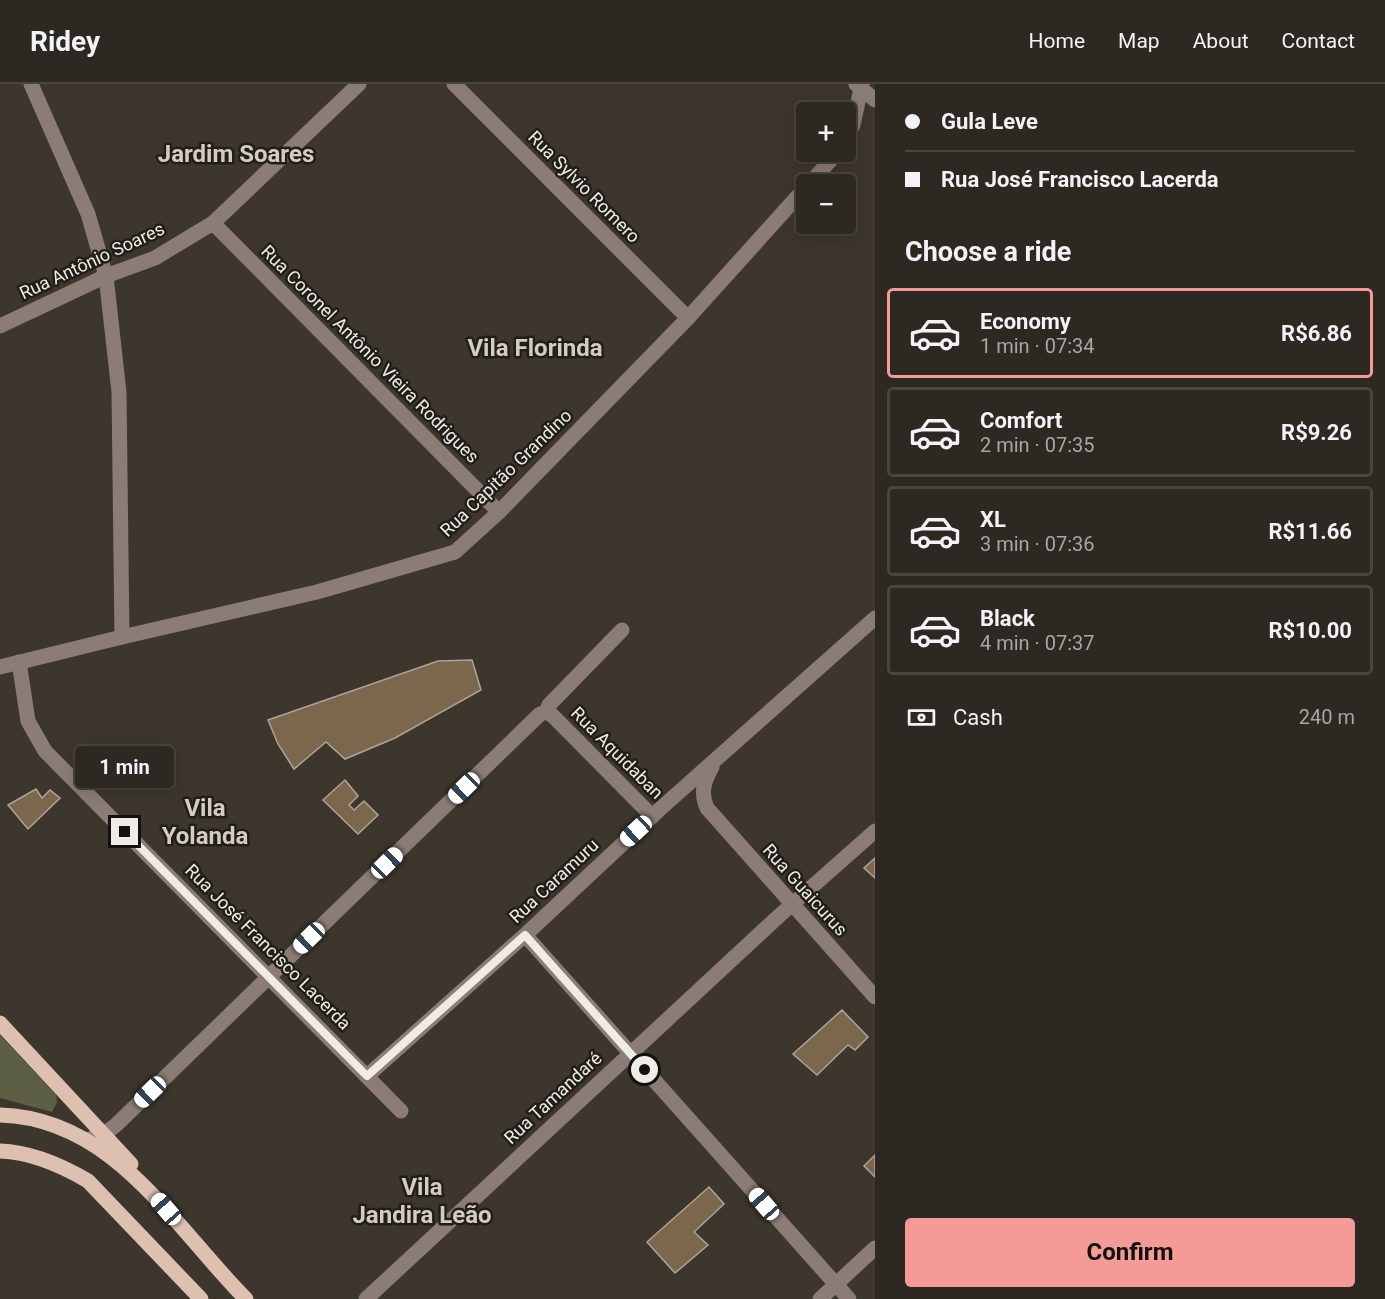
<!DOCTYPE html>
<html lang="en">
<head>
<meta charset="utf-8">
<style>
	:root { --surface:#2e2822; --page:#3a342f; --text:#f1f3f6; --muted:#a7a6a5; --line:#494440; --accent:#f59b97 }
	body { margin:0; font-family:Roboto,sans-serif; background:var(--page); color:var(--text); height:100vh; display:flex; flex-direction:column; font-size:22px; white-space:nowrap }
	* { box-sizing:border-box; margin:0 }
	p { font-size:20px; color:var(--muted) }
	.icon { flex:none; width:33px; height:33px; fill:none; stroke:currentColor; stroke-width:2; stroke-linecap:round; stroke-linejoin:round }
	.map { position:relative; flex:1; overflow:hidden }
	.sheet { display:flex; flex-direction:column; background:var(--surface); width:510px }
	.sheet>* { flex:none }
	.guide { display:grid; align-content:center; height:132px; padding:0 30px; background:var(--surface) }
	.buttons { position:absolute; left:796px; top:18px; display:grid; gap:12px }
	.buttons a { display:grid; place-items:center; width:60px; height:60px; border-radius:6px; background:var(--surface); box-shadow:0 3px 15px #0003,0 0 0 2px var(--line); font-size:30px }
	.end { position:absolute; width:27px; height:27px; margin:-14px; border:8px solid #efebe5; background:#111; box-shadow:0 0 0 3px #111 }
	.from { border-radius:50% }
	.bubble { position:absolute; height:42px; border-radius:6px; background:var(--surface); box-shadow:0 3px 15px #0003,0 0 0 2px var(--line); font-size:20px; font-weight:700; line-height:42px; text-align:center }
	.car { position:absolute; width:18px; height:36px; margin:-18px -9px; border-radius:8px; box-shadow:0 0 4px 2px #0007; background:linear-gradient(#fff 24%,#345 0 40%,#fff 0 76%,#345 0 86%,#fff 0) }
	.guide b { display:flex; align-items:center; gap:21px; height:57px; font-size:22px }
	.guide b+b { border-top:2px solid var(--line) }
	.guide i { width:15px; height:15px; background:var(--text) }
	ul { padding:0; list-style:none }
	li { display:flex; align-items:center; gap:18px; height:90px; margin:0 12px 9px; padding:0 18px; border:3px solid var(--line); border-radius:6px }
	li div { flex:1 }
	li b { display:block; font-size:22px }
	li em { font-style:normal; font-weight:700 }
	li.current { border-color:var(--accent) }
	li>.icon { width:54px; height:54px; stroke-width:1.5 }
	h2 { padding:0 30px; font-size:27px; line-height:72px }
	.pay { display:flex; align-items:center; gap:15px; height:66px; padding:0 30px; font-size:22px }
	.pay p { margin-inline-start:auto }
	.cta { display:flex; gap:12px; margin-top:auto; padding:12px 30px }
	.cta a { flex:1; height:69px; border-radius:6px; background:var(--accent); color:#111; font-size:24px; font-weight:700; line-height:69px; text-align:center }
	header { display:flex; align-items:center; gap:36px; box-sizing:border-box; height:84px; padding:0 30px; background:var(--surface); border-bottom:2px solid var(--line) }
	header strong { font-size:28px }
	nav { display:flex; gap:33px; margin-inline-start:auto; font-size:21px }
	main { display:flex; flex:1; min-height:0 }
	.map>svg:first-child { display:block }
	.green { fill:#5d5f44 }
	.building { fill:#7a674c; stroke:#aca49a; stroke-width:1.5 }
	.lines { fill:none; stroke-linecap:round; stroke-linejoin:round }
	.minor { stroke:#8b7c75; stroke-width:15 }
	.major { stroke:#dec0b1; stroke-width:15 }
	.route { stroke:#efebe5; stroke-width:8 }
	.labels { text-anchor:middle; stroke-width:5; stroke-linejoin:round; paint-order:stroke }
	.street-label { font-size:18px; fill:#efebe5; stroke:#211e1a }
	.district-label { font-size:24px; font-weight:bold; fill:#d4ccc1; stroke:#211e1a }
</style>
</head>
<body>
<header>
<strong>Ridey</strong>
<nav><a>Home</a><a>Map</a><a>About</a><a>Contact</a></nav>
</header>
<main>
<div class="map">
<svg width="875" height="1215" viewBox="0 0 875 1215">
	<rect width="100%" height="100%" fill="#3d362d"/>
	<path class="green" d="M0,951L56,1011L57,1018L52,1028L0,1014Z"/>
	<g class="building">
		<path d="M472,576L481,606L395,654L345,675L326,658L294,685L278,660L268,636L438,577Z"/>
		<path d="M345,696L358,712L349,721L354,726L364,717L378,731L358,750L323,716Z"/>
		<path d="M36,705L42,714L50,706L60,714L28,745L8,721Z"/>
		<path d="M875,774V794L864,784Z"/>
		<path d="M842,926L868,953L855,966L848,961L817,991L793,970Z"/>
		<path d="M875,1071V1093L864,1082Z"/>
		<path d="M709,1103L724,1120L694,1148L708,1161L675,1189L647,1158Z"/>
	</g>
	<g class="lines">
		<g class="minor">
			<path d="M31,0L88,130L106,192L119,308L122,553"/>
			<path d="M454,0L688,234"/>
			<path d="M856,0L875,16"/>
			<path d="M846,55L853,41L862,0"/>
			<path d="M809,100L838,68"/>
			<path d="M213,139L499,428"/>
			<path d="M0,242L106,192L155,174L213,139L359,0"/>
			<path d="M19,578L28,637L45,667L401,1027"/>
			<path d="M0,583L122,553L317,508L455,468L499,428L688,234L807,102"/>
			<path d="M546,628L549,621L622,546"/>
			<path d="M712,683C704,698 700,708 707,724L875,913"/>
			<path d="M525,851L849,1215"/>
			<path d="M367,992L525,851L660,725L875,534"/>
			<path d="M92,1054L104,1050L116,1041L540,630L546,628L552,631L652,732"/>
			<path d="M366,1215L780,831L875,747"/>
			<path d="M820,1215L875,1164"/>
		</g>
		<g class="major">
			<path d="M0,939L131,1080"/>
			<path d="M0,1031C114,1034 174,1143 246,1215"/>
			<path d="M0,1067C32,1068 61,1081 88,1097L201,1215"/>
		</g>
	</g>
	<g class="lines">
		<path class="route" d="M125,748L367,992L525,851L645,986"/>
	</g>
	<g class="labels">
		<g class="street-label">
			<text transform="translate(584 103) rotate(45)" y="6">Rua Sylvio Romero</text>
			<text transform="translate(92 177) rotate(-25)" y="6">Rua Antônio Soares</text>
			<text transform="translate(370 270) rotate(45)" y="6">Rua Coronel Antônio Vieira Rodrigues</text>
			<text transform="translate(506 389) rotate(-44)" y="6">Rua Capitão Grandino</text>
			<text transform="translate(617 669) rotate(45)" y="6">Rua Aquidaban</text>
			<text transform="translate(554 797) rotate(-43)" y="6">Rua Caramuru</text>
			<text transform="translate(805 806) rotate(48)" y="6">Rua Guaicurus</text>
			<text transform="translate(268 863) rotate(45)" y="6">Rua José Francisco Lacerda</text>
			<text transform="translate(553 1014) rotate(-43)" y="6">Rua Tamandaré</text>
		</g>
		<g class="district-label">
			<text x="236" y="78">Jardim Soares</text>
			<text x="535" y="272">Vila Florinda</text>
			<text x="205" y="732">Vila<tspan x="205" dy="28">Yolanda</tspan></text>
			<text x="422" y="1111">Vila<tspan x="422" dy="28">Jandira Leão</tspan></text>
		</g>
	</g>
</svg>
<div class="buttons">
<a>+</a>
<a>−</a>
</div>
<i class="end from" style="left:645px;top:986px"></i>
<i class="end" style="left:125px;top:748px"></i>
<div class="bubble" style="left:75px;top:662px;width:99px">1 min</div>
<i class="car" style="left:464px;top:704px;rotate:226deg"></i>
<i class="car" style="left:636px;top:747px;rotate:227deg"></i>
<i class="car" style="left:387px;top:779px;rotate:46deg"></i>
<i class="car" style="left:309px;top:854px;rotate:226deg"></i>
<i class="car" style="left:150px;top:1008px;rotate:226deg"></i>
<i class="car" style="left:764px;top:1120px;rotate:319deg"></i>
<i class="car" style="left:166px;top:1125px;rotate:319deg"></i>
</div>
<section class="sheet">
<div class="guide">
<b><i class="from"></i>Gula Leve</b>
<b><i></i>Rua José Francisco Lacerda</b>
</div>
<h2>Choose a ride</h2>
<ul>
<li class="current"><svg class="icon" aria-label="car" viewBox="0 0 24 24"><path d="M5 17H2v-5l4-1 3-4h7l3 4 3 1v5h-3M9 17h6M6 11h13"/><circle cx="7" cy="17" r="2"/><circle cx="17" cy="17" r="2"/></svg><div><b>Economy</b><p>1 min · 07:34</p></div><em>R$6.86</em></li>
<li><svg class="icon" aria-label="car" viewBox="0 0 24 24"><path d="M5 17H2v-5l4-1 3-4h7l3 4 3 1v5h-3M9 17h6M6 11h13"/><circle cx="7" cy="17" r="2"/><circle cx="17" cy="17" r="2"/></svg><div><b>Comfort</b><p>2 min · 07:35</p></div><em>R$9.26</em></li>
<li><svg class="icon" aria-label="car" viewBox="0 0 24 24"><path d="M5 17H2v-5l4-1 3-4h7l3 4 3 1v5h-3M9 17h6M6 11h13"/><circle cx="7" cy="17" r="2"/><circle cx="17" cy="17" r="2"/></svg><div><b>XL</b><p>3 min · 07:36</p></div><em>R$11.66</em></li>
<li><svg class="icon" aria-label="car" viewBox="0 0 24 24"><path d="M5 17H2v-5l4-1 3-4h7l3 4 3 1v5h-3M9 17h6M6 11h13"/><circle cx="7" cy="17" r="2"/><circle cx="17" cy="17" r="2"/></svg><div><b>Black</b><p>4 min · 07:37</p></div><em>R$10.00</em></li>
</ul>
<div class="pay"><svg class="icon" aria-label="cash" viewBox="0 0 24 24"><path d="M3 7h18v10H3z"/><circle cx="12" cy="12" r="2"/></svg>Cash<p>240 m</p></div>
<div class="cta"><a>Confirm</a></div>
</section>
</main>
</body>
</html>
